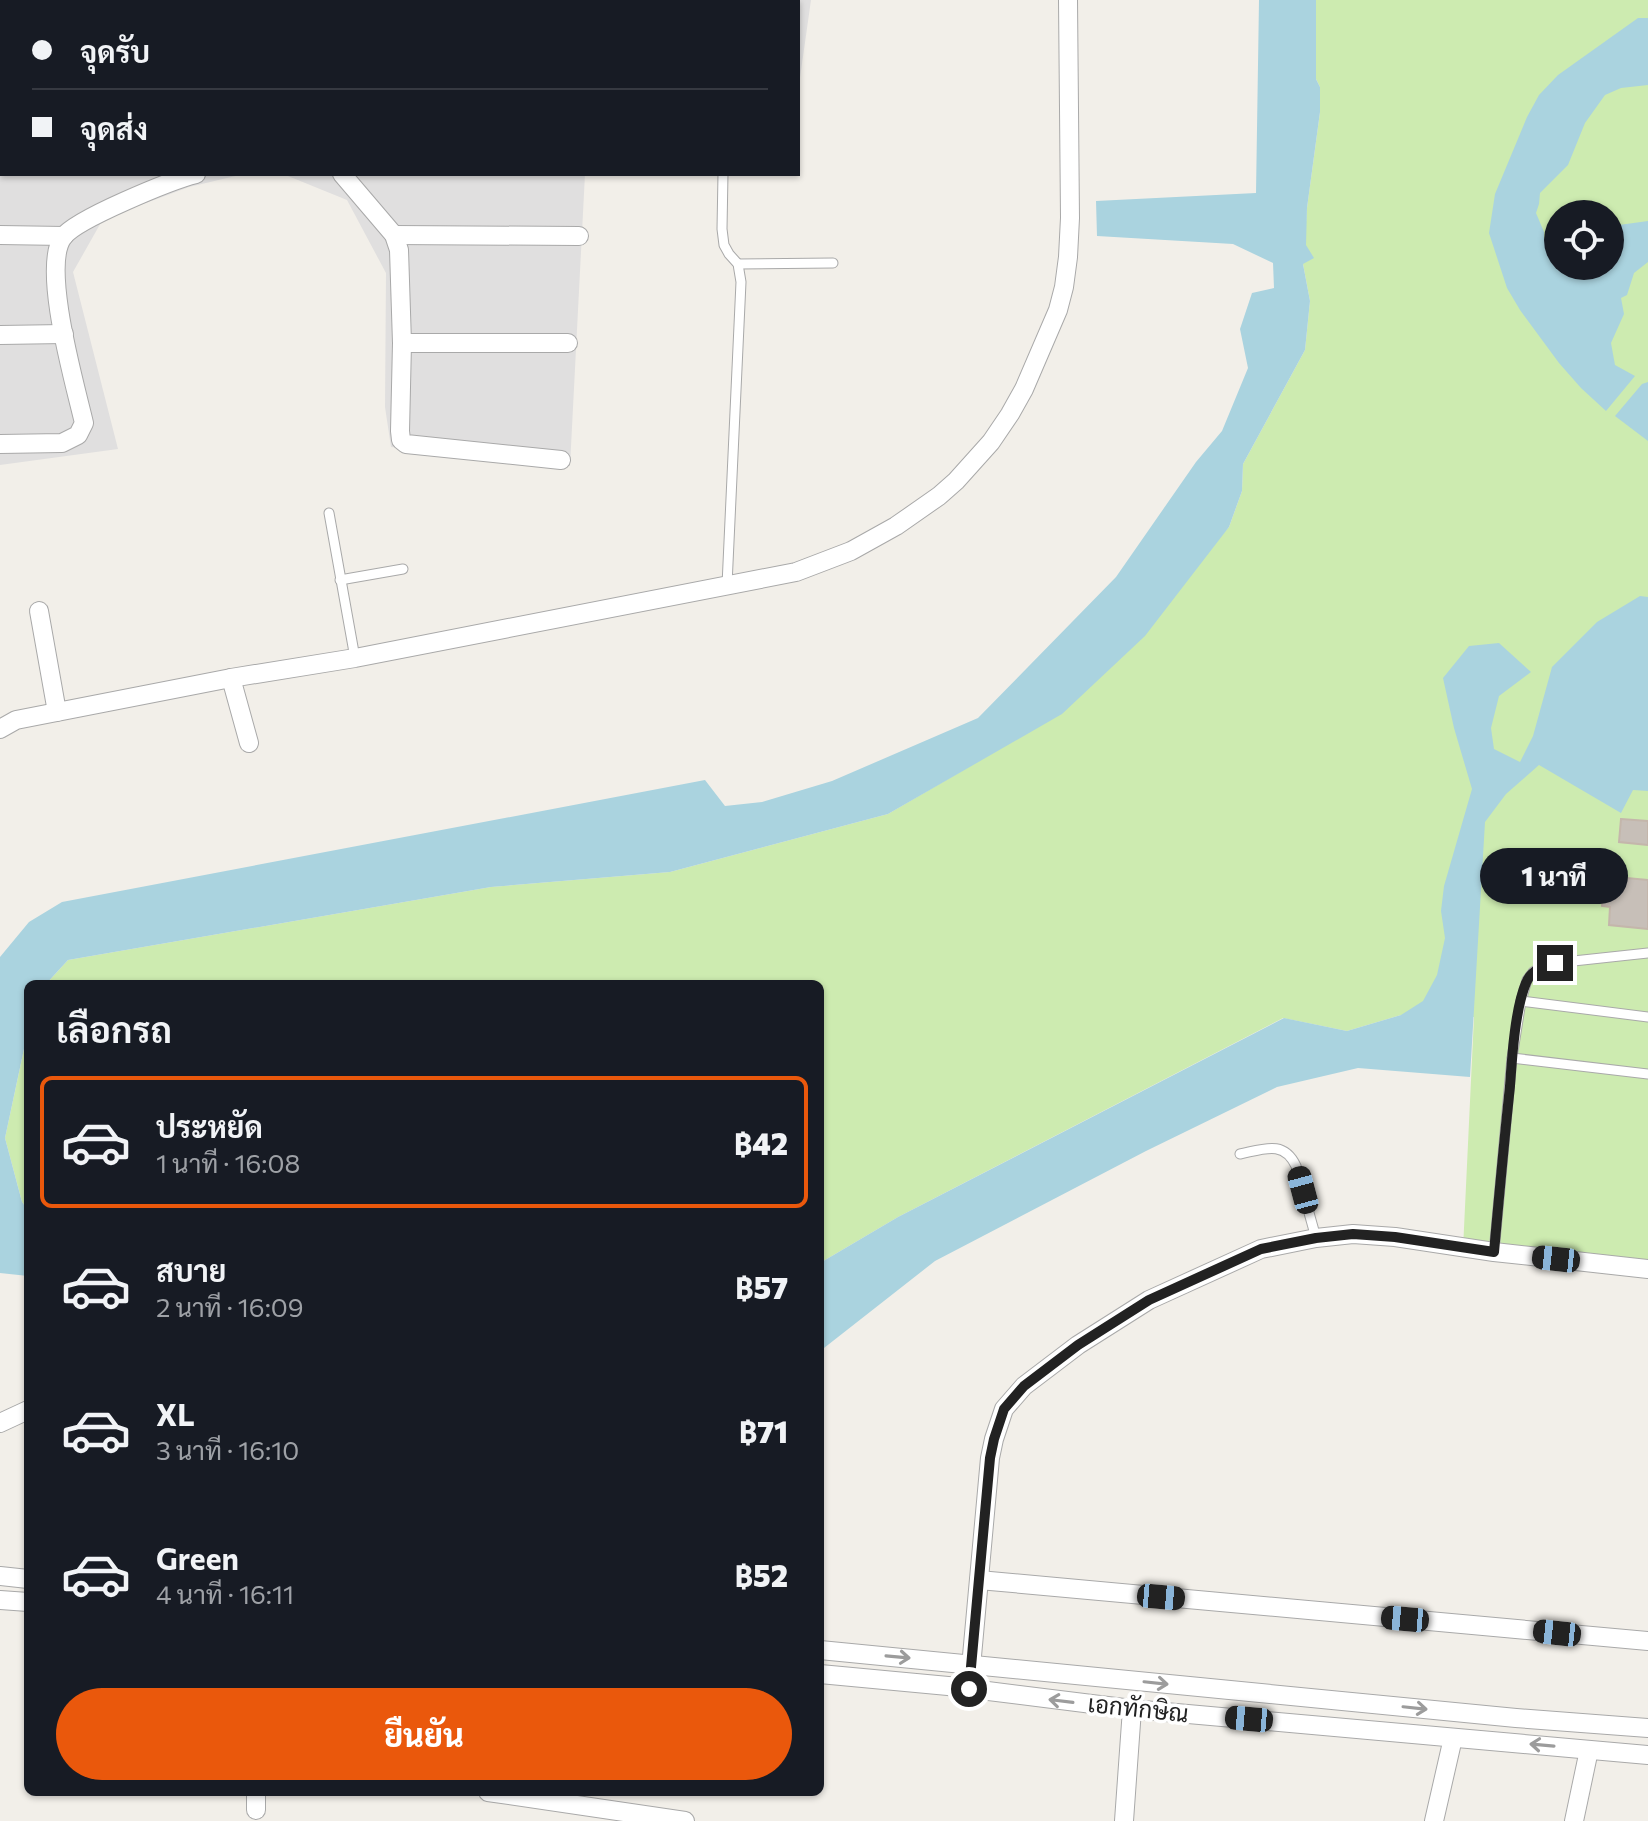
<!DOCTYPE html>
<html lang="th">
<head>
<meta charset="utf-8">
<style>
	:root { --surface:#171b24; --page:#20242c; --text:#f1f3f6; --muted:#9ea1a6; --line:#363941; --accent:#ea580c }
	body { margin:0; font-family:Commissioner,Sarabun,sans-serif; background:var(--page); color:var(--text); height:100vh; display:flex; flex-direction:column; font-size:30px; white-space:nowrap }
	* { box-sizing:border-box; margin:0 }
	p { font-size:26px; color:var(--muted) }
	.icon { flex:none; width:44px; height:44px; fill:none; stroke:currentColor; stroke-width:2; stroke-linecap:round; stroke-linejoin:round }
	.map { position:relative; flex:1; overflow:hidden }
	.side { position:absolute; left:24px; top:980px; width:800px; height:816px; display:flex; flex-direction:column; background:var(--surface); border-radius:12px; box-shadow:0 2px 6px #0004 }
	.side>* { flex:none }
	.guide { position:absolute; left:0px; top:0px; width:800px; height:176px; box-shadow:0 2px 6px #0004; display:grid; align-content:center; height:176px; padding:0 32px; background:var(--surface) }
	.buttons { position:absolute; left:1544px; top:200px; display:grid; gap:16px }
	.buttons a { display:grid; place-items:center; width:80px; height:80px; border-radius:50%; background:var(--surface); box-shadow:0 2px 6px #0004; font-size:40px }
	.end { position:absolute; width:36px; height:36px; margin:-18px; border:10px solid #222; background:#fff; box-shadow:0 0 0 4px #fff }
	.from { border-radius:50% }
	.bubble { position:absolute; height:56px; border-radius:28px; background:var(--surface); box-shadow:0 2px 6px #0004; font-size:26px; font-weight:800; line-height:56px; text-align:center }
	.car { position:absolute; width:24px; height:48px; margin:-24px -12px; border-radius:10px; box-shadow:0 0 6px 2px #0007; background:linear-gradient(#222 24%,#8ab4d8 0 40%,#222 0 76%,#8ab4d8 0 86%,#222 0) }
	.guide b { display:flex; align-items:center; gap:28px; height:76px; font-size:30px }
	.guide b+b { border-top:2px solid var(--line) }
	.guide i { width:20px; height:20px; background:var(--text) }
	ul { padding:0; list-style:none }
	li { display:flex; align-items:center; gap:24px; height:132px; margin:0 16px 12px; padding:0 16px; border:4px solid transparent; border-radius:12px }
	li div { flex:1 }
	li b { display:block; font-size:30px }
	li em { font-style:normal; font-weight:800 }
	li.selected { border-color:var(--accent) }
	li>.icon { width:72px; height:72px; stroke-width:1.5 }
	h2 { padding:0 32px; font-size:36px; line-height:96px }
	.button { display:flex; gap:16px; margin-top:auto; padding:16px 32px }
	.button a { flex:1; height:92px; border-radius:48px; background:var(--accent); color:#fff; font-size:32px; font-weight:800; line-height:92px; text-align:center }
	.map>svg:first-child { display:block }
	.residential { fill:#e0dfdf }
	.grass { fill:#cdebb0; fill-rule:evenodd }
	.water { fill:#aad3df }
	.building { fill:#c7bfb8; stroke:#c4b6ab; stroke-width:2 }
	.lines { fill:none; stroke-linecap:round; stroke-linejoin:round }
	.lane-casing { stroke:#a9a9a9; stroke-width:11 }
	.street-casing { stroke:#a9a9a9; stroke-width:20 }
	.lane { stroke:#fff; stroke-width:9 }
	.street { stroke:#fff; stroke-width:18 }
	.oneway { stroke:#9c9c9c }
	.route { stroke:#222; stroke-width:10 }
	.labels { text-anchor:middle; stroke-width:7; stroke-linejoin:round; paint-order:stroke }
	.street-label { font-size:24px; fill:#222; stroke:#fff }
</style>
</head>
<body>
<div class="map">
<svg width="1648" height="1821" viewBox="0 0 1648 1821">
	<rect width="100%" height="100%" fill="#f2efe9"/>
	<g class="residential">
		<path d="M0,0H811L798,92V2H2V174H244L189,187L103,219L73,272L118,449L0,465Z"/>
		<path d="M283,174H585L570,466L391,447L385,407L386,273L347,200Z"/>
	</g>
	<g class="grass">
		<path d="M1316,0H1648V1269L1463,1249L1474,1017L1401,1015L1347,1031L1283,1018L898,1217L820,1263V984H46L68,960L491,887L670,872L888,814L1061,713L1229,527L1242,491L1243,464L1305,350L1310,301L1303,264L1307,208L1320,112V87L1316,79ZM1558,214H1610V266H1558Z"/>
		<path d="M28,1030V1210L22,1202L5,1138Z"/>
	</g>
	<g class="water">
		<path d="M1259,0H1316V79L1320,87V112L1307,208L1306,245L1314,258L1303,264L1310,301L1305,350L1243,464L1242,491L1229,527L1145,636L1062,714L888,814L670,872L491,887L68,960L46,984H28V1030L5,1138L22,1202L28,1210V1276L0,1273V957L29,922L62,902L705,780L725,806L762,802L832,781L978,718L1116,577L1196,462L1222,431L1248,368L1240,329L1252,293L1274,288L1273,263L1233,244L1097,236L1096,201L1256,193Z"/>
		<path d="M1638,18H1648V85L1621,88L1605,95L1585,123L1568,165L1540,193L1539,204L1536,213L1544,232V239L1558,246V266H1610V231L1619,225L1648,221V262L1634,273L1627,295L1621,298L1624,314L1611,343L1615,365L1635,376L1606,411L1581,388L1559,363L1520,310L1507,288L1489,233L1495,194L1527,117L1539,95L1558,75Z"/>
		<path d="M1648,382V441L1615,416L1642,384Z"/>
		<path d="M1640,596L1648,597V791L1633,790L1621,813L1539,765L1506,794L1485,822L1470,1077L1358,1068L1277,1087L1146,1151L935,1261L824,1348L820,1357V1263L898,1217L1284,1018L1347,1031L1401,1015L1423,1001L1437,975L1445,938L1441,911L1444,886L1472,789L1454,728L1443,678L1469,646L1499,643L1531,672L1499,696L1491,728L1494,749L1520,762L1533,736L1552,667L1597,622Z"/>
	</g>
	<g class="building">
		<path d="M1621,819L1648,821V845L1619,842Z"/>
		<path d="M1605,876L1648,880V929L1609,925L1610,907L1602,906Z"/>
	</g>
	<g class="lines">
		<defs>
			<g id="lane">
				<path d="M723,174L722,229L724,245L729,254L738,264L741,282L727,585"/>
				<path d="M738,264L833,263"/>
				<path d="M329,513L355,658"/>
				<path d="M340,580L403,569"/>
				<path d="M1521,1001L1648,1017"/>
				<path d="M1512,1058L1648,1074"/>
				<path d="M1240,1154C1264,1149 1284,1140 1296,1166L1316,1238"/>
				<path d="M1494,1252L1512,1058L1521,1001L1527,980L1533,972L1542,966L1555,963L1648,953"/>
			</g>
			<g id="street">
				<path d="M307,0V2"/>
				<path d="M0,20L2,21"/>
				<path d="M0,129H2"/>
				<path d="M342,174L394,235L399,250L402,343L400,431L401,440L406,444L561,460"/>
				<path d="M0,235L64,236"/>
				<path d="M394,235L579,236"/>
				<path d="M0,335L64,334"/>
				<path d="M402,343H568"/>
				<path d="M0,444L62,443L78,435L84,423C75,384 41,267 63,237C76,219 172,180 196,174"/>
				<path d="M39,611L57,712"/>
				<path d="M231,678L249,743"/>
				<path d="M0,729L16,720L231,678L355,658L796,572L851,551L896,526L939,496L956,481L991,442L1010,414L1024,389L1058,310L1064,287L1068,257L1070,218L1068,0"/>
				<path d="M0,1423L28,1410"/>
				<path d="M0,1576L28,1579"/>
				<path d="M979,1580L1648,1641"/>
				<path d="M0,1600L28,1602"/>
				<path d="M820,1650L1516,1718L1648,1728"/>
				<path d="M820,1674L948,1686L1132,1709L1648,1755"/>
				<path d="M969,1689L990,1458L994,1439L1004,1409L1024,1386L1078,1345L1149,1300L1261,1249L1316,1238L1353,1234L1395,1237L1494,1252L1648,1269"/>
				<path d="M488,1792L685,1821"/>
				<path d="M256,1810V1792"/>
				<path d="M1124,1821L1132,1709"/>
				<path d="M1434,1821L1453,1738"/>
				<path d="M1574,1821L1589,1750"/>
			</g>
		</defs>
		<use href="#lane" class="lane-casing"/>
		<use href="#street" class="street-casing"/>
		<use href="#lane" class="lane"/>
		<use href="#street" class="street"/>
	</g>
	<defs><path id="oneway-shaft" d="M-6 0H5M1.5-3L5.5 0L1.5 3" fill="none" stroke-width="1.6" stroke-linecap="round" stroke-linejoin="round" transform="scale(2)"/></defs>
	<g class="oneway">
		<use href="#oneway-shaft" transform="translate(898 1657) rotate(5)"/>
		<use href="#oneway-shaft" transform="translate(1156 1683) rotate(6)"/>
		<use href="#oneway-shaft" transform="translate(1061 1701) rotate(-173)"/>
		<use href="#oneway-shaft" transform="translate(1415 1708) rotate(6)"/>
		<use href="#oneway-shaft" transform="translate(1542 1745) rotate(-175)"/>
	</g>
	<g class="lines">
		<path class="route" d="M969,1689L990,1458L994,1439L1004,1409L1024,1386L1078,1345L1149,1300L1261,1249L1316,1238L1353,1234L1395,1237L1494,1252C1499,1197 1504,1142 1510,1086C1512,1057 1515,1009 1526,983C1531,970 1543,966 1555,963"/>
	</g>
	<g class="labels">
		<g class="street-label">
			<text transform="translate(1138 1709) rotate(6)" y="8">เอกทักษิณ</text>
		</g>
	</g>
</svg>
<div class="buttons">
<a><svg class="icon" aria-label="locate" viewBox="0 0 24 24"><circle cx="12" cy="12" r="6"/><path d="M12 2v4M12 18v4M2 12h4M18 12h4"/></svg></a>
</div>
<i class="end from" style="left:969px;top:1689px"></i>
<i class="end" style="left:1555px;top:963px"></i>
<div class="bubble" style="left:1480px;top:848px;width:148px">1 นาที</div>
<i class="car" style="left:1303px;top:1190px;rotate:345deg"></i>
<i class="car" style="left:1556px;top:1259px;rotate:276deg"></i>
<i class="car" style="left:1161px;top:1597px;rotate:95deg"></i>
<i class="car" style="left:1405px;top:1619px;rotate:275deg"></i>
<i class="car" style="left:1557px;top:1633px;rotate:276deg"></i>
<i class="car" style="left:1249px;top:1719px;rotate:275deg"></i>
<div class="guide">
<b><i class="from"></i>จุดรับ</b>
<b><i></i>จุดส่ง</b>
</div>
<section class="side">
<h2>เลือกรถ</h2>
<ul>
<li class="selected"><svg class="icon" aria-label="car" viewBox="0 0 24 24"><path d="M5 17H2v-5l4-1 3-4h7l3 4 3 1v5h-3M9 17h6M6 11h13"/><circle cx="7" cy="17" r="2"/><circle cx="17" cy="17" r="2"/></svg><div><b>ประหยัด</b><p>1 นาที · 16:08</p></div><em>฿42</em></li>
<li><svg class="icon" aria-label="car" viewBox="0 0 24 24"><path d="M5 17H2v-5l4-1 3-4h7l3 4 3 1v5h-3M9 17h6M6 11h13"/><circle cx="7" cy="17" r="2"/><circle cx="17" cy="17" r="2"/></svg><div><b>สบาย</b><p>2 นาที · 16:09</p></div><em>฿57</em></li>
<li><svg class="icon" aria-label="car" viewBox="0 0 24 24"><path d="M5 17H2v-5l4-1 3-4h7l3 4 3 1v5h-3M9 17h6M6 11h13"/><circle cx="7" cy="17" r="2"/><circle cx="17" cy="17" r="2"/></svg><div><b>XL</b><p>3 นาที · 16:10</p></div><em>฿71</em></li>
<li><svg class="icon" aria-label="car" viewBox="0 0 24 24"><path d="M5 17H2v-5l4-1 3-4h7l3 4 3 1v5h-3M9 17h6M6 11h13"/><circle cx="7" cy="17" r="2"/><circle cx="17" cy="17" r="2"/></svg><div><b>Green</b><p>4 นาที · 16:11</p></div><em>฿52</em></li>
</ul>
<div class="button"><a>ยืนยัน</a></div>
</section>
</div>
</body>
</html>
